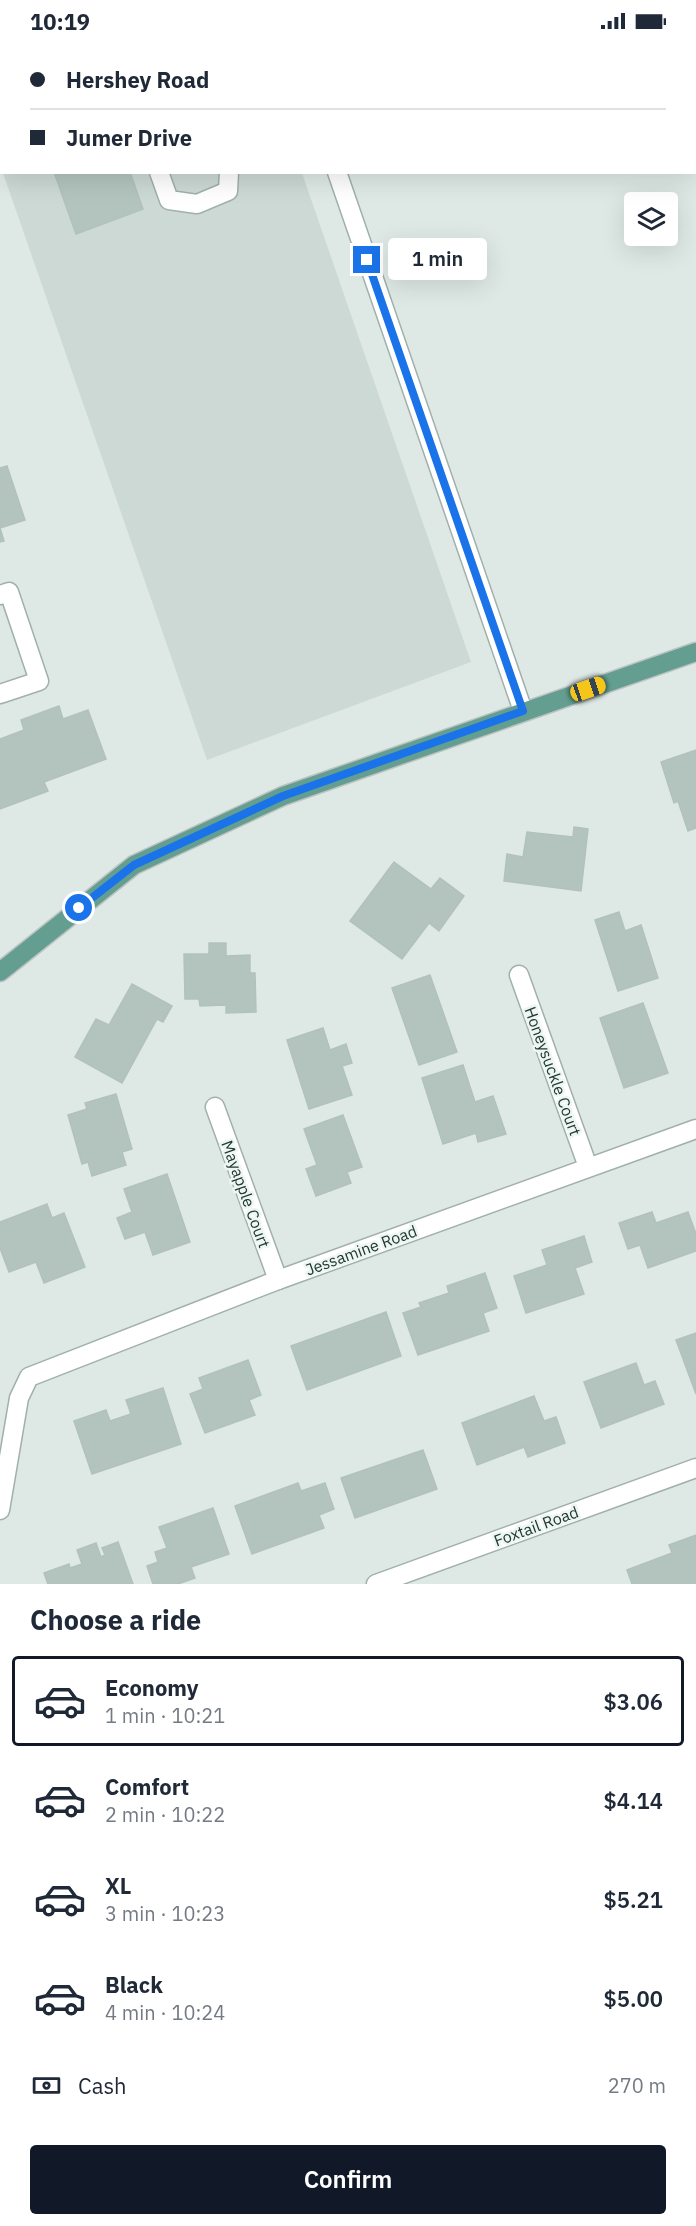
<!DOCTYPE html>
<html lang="en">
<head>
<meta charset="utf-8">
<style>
	:root { --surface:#fff; --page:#f2f2f3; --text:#1f2937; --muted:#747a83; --line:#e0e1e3; --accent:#111827 }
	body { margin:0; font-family:"IBM Plex Sans",sans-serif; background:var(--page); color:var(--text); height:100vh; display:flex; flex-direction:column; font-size:22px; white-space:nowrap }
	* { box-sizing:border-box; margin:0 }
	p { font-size:20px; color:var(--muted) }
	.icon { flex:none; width:33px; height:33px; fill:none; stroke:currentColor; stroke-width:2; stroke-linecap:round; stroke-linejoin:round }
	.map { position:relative; height:1542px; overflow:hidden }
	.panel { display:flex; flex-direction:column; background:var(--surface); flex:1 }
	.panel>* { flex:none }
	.guide { position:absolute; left:0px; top:0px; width:696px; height:132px; box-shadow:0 6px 24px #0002; display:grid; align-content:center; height:132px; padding:0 30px; background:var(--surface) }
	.buttons { position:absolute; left:624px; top:150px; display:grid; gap:12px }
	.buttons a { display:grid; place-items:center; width:54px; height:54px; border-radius:6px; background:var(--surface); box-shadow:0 6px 24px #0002; font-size:30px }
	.end { position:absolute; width:27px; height:27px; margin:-14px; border:8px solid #1a73e8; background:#fff; box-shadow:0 0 0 3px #fff }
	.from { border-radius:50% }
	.bubble { position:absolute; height:42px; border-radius:6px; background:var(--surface); box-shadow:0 6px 24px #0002; font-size:20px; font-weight:600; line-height:42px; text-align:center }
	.car { position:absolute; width:18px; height:36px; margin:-18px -9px; border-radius:8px; box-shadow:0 0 4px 2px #0007; background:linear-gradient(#f5c518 24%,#345 0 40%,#f5c518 0 76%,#345 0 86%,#f5c518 0) }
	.guide b { display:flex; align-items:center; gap:21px; height:57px; font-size:22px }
	.guide b+b { border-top:2px solid var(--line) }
	.guide i { width:15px; height:15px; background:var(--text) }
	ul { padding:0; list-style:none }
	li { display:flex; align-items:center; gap:18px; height:90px; margin:0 12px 9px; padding:0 18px; border:3px solid transparent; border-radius:6px }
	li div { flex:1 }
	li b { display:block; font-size:22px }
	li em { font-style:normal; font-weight:600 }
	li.current { border-color:var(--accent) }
	li>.icon { width:54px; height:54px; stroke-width:1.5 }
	h2 { padding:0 30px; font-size:27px; line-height:72px }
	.pay { display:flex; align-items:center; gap:15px; height:66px; padding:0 30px; font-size:22px }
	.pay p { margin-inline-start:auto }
	.button { display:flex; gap:12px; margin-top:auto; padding:12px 30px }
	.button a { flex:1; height:69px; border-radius:6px; background:var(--accent); color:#fff; font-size:24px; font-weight:600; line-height:69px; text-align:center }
	.status { display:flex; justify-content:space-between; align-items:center; height:42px; padding:0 30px; background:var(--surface); direction:ltr }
	.status svg { height:16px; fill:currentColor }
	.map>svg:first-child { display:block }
	.built { fill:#ccd9d4 }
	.building { fill:#b3c4be; stroke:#b1c2bc; stroke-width:1.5 }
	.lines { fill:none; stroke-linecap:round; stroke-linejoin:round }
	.minor-casing { stroke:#a1b0ac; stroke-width:21 }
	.major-casing { stroke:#bcc3c2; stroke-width:21 }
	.minor { stroke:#fff; stroke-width:18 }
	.major { stroke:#639e91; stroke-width:18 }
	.route { stroke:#1a73e8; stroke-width:8 }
	.labels { text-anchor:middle; stroke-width:5; stroke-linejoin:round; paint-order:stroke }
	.street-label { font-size:16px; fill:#203833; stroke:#eef6f2 }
</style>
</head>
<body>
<div class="status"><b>10:19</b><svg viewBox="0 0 49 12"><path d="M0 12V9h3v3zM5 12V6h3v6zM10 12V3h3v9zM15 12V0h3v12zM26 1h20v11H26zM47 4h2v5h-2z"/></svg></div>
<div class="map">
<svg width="696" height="1542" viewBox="0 0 696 1542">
	<rect width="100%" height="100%" fill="#dee9e5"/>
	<g class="built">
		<path d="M0,0H257V1L2,2L1,127Z"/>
		<path d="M3,131H302L471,620L207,718Z"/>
	</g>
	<g class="building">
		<path d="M14,0H83V2H10Z"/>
		<path d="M54,130H130L143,167L76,192Z"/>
		<path d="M7,424L25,478L0,486L4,499L0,500V426Z"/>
		<path d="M59,664L63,677L88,668L106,717L44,740L48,749L0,767V697L24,688L21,678Z"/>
		<path d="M696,708V786L688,789L678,759L674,761L661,720Z"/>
		<path d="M574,785L588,787L581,849L504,839L507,812L523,815L527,790L573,795Z"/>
		<path d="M394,820L431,847L440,836L464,854L439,889L429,881L402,917L350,879Z"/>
		<path d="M619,870L625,889L641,883L658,936L618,949L595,878Z"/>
		<path d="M209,901H226V914L250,913V931H255L256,970L226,971V963L200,964L199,957H185L184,912H209Z"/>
		<path d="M430,933L457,1010L419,1023L392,946Z"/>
		<path d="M132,942L172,964L163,980L157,977L122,1041L75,1015L96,977L109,983Z"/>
		<path d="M643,961L668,1031L624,1046L600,976Z"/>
		<path d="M323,986L330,1008L346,1002L352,1021L342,1024L352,1053L309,1067L287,998Z"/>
		<path d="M463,1023L475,1060L493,1054L506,1092L478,1100L476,1091L443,1102L422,1036Z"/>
		<path d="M116,1052L132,1107L122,1110L126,1123L92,1134L88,1120L82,1122L68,1073L87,1067L85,1061Z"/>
		<path d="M343,1073L362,1125L347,1130L351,1141L316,1154L306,1127L317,1123L304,1087Z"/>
		<path d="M167,1132L190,1200L153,1213L145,1190L125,1197L117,1176L132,1170L124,1147Z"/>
		<path d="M47,1162L52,1176L64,1171L85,1225L44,1241L36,1220L9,1230L0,1206V1180Z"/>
		<path d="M652,1170L656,1181L688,1170L696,1192V1209L648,1226L640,1203L628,1207L619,1181Z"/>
		<path d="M584,1194L592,1220L575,1226L584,1252L526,1271L514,1234L547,1223L542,1208Z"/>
		<path d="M485,1231L497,1266L483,1271L489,1289L418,1313L403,1271L421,1265L419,1261L449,1251L447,1244Z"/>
		<path d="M386,1270L401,1314L307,1348L291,1304Z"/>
		<path d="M696,1291V1352L676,1298Z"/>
		<path d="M248,1318L261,1353L249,1358L255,1373L205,1391L190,1352L203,1347L199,1336Z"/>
		<path d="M636,1321L644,1343L655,1339L664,1362L601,1386L584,1340Z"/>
		<path d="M163,1346L181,1402L92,1432L74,1379L106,1368L110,1379L131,1372L126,1358Z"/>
		<path d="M534,1354L544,1379L556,1375L565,1401L528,1415L524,1405L477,1423L462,1381Z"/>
		<path d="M423,1408L437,1447L355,1476L341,1436Z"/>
		<path d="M298,1441L301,1449L325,1441L334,1467L319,1473L324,1486L252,1512L235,1464Z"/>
		<path d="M213,1466L229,1512L191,1525L195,1536L178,1542H153L147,1524L158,1520L155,1510L167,1506L159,1485Z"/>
		<path d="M696,1493V1542H632L627,1528L672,1511L669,1503Z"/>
		<path d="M118,1500L133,1542H48L44,1531L69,1522L70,1526L82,1522L77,1508L96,1501L101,1515L105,1513L102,1506Z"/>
	</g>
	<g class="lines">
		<defs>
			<g id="minor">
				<path d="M186,0L187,2"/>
				<path d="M292,0L293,2"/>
				<path d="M118,2V0"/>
				<path d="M159,130L169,158L197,162L228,149L229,130"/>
				<path d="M337,130L523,669"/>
				<path d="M0,553L9,550L39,639L0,652"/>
				<path d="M519,933L588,1125"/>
				<path d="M215,1065L278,1238"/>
				<path d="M0,1468L19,1356L29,1335L278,1238L696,1087"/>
				<path d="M376,1542L696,1426"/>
			</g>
			<path id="major" d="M0,930L134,823L283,754L696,610"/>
		</defs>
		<use href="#minor" class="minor-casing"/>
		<use href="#major" class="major-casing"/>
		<use href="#minor" class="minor"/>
		<use href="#major" class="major"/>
	</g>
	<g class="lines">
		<path class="route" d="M79,866L134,823L283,754L523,669L367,218"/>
	</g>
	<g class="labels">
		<g class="street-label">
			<text transform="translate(553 1029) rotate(70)" y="6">Honeysuckle Court</text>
			<text transform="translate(246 1152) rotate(70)" y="6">Mayapple Court</text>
			<text transform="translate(361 1208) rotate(-20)" y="6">Jessamine Road</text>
			<text transform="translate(536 1484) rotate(-20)" y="6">Foxtail Road</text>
		</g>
	</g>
</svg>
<div class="buttons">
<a><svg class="icon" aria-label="layers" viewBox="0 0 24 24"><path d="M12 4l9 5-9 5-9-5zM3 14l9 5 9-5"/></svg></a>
</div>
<i class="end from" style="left:79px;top:866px"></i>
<i class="end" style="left:367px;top:218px"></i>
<div class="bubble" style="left:388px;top:196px;width:99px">1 min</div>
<i class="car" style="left:588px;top:647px;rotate:71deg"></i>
<div class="guide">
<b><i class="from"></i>Hershey Road</b>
<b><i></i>Jumer Drive</b>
</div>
</div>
<section class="panel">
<h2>Choose a ride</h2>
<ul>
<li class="current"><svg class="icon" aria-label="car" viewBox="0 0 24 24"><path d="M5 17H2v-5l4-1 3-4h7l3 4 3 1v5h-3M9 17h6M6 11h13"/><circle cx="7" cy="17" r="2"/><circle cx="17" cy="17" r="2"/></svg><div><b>Economy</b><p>1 min · 10:21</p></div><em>$3.06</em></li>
<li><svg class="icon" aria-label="car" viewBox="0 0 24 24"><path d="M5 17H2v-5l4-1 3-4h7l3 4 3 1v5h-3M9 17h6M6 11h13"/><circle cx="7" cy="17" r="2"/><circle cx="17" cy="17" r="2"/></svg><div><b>Comfort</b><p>2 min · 10:22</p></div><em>$4.14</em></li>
<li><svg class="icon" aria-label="car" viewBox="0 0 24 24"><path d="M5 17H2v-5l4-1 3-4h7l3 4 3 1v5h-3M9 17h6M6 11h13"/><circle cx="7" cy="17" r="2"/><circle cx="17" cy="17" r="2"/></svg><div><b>XL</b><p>3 min · 10:23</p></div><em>$5.21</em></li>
<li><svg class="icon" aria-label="car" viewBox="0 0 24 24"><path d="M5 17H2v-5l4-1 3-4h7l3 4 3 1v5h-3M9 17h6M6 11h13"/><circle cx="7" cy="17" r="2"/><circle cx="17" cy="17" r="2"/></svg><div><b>Black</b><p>4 min · 10:24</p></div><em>$5.00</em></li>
</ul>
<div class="pay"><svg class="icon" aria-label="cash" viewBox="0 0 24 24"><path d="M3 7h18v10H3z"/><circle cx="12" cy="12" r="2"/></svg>Cash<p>270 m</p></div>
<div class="button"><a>Confirm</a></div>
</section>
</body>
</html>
